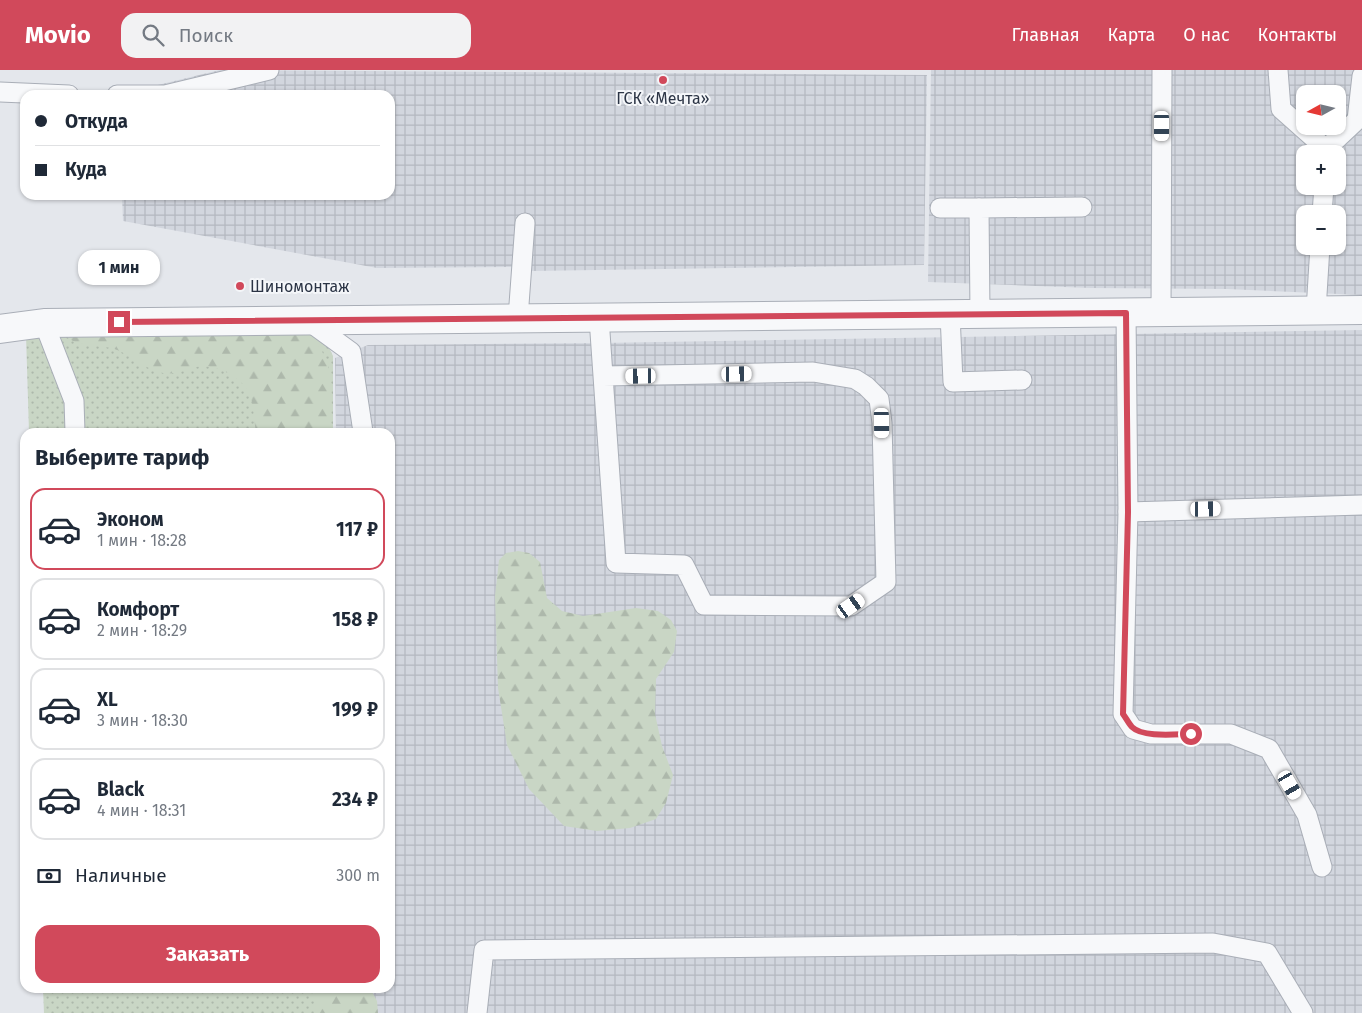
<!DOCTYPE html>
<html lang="ru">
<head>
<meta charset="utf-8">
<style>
	:root { --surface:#fff; --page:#f2f2f3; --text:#1f2937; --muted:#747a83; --line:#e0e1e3; --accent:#d1495b }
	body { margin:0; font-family:"Fira Sans",sans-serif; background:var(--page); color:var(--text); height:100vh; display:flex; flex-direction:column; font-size:19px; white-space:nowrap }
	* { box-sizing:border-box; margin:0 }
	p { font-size:16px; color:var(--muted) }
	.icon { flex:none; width:28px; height:28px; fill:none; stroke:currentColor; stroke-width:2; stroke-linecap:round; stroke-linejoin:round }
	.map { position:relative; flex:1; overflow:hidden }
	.sheet { position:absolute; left:20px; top:358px; width:375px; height:565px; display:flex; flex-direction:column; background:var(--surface); border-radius:15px; box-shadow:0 1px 4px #0004 }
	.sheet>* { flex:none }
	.banner { position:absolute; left:20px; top:20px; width:375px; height:110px; border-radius:15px; box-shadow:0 1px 4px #0004; display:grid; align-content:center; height:110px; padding:0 15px; background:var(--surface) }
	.needle { width:32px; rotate:262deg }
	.controls { position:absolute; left:1296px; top:15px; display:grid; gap:10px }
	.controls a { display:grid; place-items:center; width:50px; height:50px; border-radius:10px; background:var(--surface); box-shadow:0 1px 4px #0004; font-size:25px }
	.end { position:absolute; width:22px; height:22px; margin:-11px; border:6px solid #d1495b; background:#fff; box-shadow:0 0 0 2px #fff }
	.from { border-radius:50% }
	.bubble { position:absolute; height:35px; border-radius:15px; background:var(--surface); box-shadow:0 1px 4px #0004; font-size:16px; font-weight:700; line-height:35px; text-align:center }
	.car { position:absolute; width:15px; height:30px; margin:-15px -8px; border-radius:6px; box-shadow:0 0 4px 1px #0007; background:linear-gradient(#fff 24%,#345 0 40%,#fff 0 76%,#345 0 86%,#fff 0) }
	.banner b { display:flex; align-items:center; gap:18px; height:48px; font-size:19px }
	.banner b+b { border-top:1px solid var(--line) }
	.banner i { width:12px; height:12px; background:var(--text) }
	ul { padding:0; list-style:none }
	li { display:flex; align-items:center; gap:15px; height:82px; margin:0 10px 8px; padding:0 5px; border:2px solid var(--line); border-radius:15px }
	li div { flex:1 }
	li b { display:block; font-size:19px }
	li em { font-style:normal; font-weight:700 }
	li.current { border-color:var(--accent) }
	li>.icon { width:45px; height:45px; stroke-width:1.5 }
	h2 { padding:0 15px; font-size:22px; line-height:60px }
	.pay { display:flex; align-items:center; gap:12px; height:55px; padding:0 15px; font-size:19px }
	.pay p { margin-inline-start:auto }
	.action { display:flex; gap:10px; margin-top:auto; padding:10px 15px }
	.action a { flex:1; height:58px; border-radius:15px; background:var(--accent); color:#fff; font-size:20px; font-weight:700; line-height:58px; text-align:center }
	header { display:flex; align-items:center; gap:30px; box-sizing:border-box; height:70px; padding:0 25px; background:var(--accent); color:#fff }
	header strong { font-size:24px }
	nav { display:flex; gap:28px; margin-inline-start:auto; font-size:18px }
	.search { width:350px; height:45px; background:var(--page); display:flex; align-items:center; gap:12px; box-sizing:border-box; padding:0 18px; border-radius:15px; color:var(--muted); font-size:19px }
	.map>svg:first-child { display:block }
	.industrial { fill:url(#industrial-grid); fill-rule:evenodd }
	.grass { fill:url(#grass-dots) }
	.forest { fill:url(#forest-firs) }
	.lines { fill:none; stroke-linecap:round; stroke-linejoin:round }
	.service-casing { stroke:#a9aeb7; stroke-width:21 }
	.minor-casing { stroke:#a9aeb7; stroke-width:30 }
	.service { stroke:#f7f8fa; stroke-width:19 }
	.minor { stroke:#f7f8fa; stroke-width:28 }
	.route { stroke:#d1495b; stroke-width:6 }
	.poi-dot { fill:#d1495b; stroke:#f4f6f9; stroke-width:2 }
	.labels { text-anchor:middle; stroke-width:4; stroke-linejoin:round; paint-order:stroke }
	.poi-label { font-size:16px; fill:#2b3445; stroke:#f4f6f9 }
</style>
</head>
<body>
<header>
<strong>Movio</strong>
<div class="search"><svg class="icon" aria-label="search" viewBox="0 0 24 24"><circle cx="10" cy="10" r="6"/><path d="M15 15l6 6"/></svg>Поиск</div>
<nav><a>Главная</a><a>Карта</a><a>О нас</a><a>Контакты</a></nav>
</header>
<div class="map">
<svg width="1362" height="943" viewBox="0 0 1362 943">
	<defs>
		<pattern id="industrial-grid" width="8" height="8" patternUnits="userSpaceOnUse" patternTransform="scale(1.25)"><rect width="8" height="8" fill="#d2d6de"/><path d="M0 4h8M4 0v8" fill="none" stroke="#b4b8c0"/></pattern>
		<pattern id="grass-dots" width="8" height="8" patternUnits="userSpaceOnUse" patternTransform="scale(1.25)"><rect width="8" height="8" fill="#c9d6c5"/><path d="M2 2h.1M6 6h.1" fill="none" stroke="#adb8ab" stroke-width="1.8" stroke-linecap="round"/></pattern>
		<pattern id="forest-firs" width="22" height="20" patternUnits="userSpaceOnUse" patternTransform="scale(1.25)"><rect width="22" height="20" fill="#c9d6c5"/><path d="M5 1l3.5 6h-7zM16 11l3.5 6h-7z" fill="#adb8ab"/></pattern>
	</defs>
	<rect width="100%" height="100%" fill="#e4e7ec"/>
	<g class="industrial">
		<path d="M220,0L927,5L924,195L531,201L525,197L377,198L123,151L122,125H390V25H116Z"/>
		<path d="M931,0H1362V225L1227,219L1091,218L928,212ZM1305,24H1338V56H1305ZM1305,84H1338V116H1305ZM1305,144H1338V176H1305Z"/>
		<path d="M1362,260V943H341V918H390V362H336L335,288L368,275L601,273Z"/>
	</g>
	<g class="grass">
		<path d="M292,256C312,263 324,264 333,286V362H29L26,265Z"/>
		<path d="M43,918H339L340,943H44Z"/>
	</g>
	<g class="forest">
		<path d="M307,262C338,293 331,322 331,362H256C254,351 254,336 250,325C243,307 214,293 196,297C185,300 174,305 163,303C143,299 130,283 111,278C97,275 76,277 65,265Z"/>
		<path d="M518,481L529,483L540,492L547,528L562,541L583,546L636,538L658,541L671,550L677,561L674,582L656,609L655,644L662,676L673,705L666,733L656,749L630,758L597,761L564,756L529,719L507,675L498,618L495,526L499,490L506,483Z"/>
		<path d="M311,918H370L377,931L378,943H317Z"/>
	</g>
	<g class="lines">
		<defs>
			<g id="service">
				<path d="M1278,0L1281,39L1326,79"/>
				<path d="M0,22L69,25"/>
				<path d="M117,25H165L269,0"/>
				<path d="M1326,84V79L1357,50L1362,6"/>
				<path d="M940,138H979"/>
				<path d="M1322,144L1324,116"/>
				<path d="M1316,241L1320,176"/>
				<path d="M1161,242L1162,0"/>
				<path d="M1126,243L1128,442L1362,435"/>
				<path d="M950,244L953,312L1022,310"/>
				<path d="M980,244L979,138L1082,137"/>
				<path d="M518,248L525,153"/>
				<path d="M599,248L616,493L684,495L704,535L851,536L886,512L882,353L879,329L866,316L855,309L813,302L603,306"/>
				<path d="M307,250L351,282L363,362"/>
				<path d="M44,253L74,331L75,362"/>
				<path d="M1128,442L1123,644L1133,659L1151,664H1231L1269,679L1307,745L1322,797"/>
				<path d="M477,943L484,880L1213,873L1267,883L1303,943"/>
			</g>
			<path id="minor" d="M0,259L44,253L1362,240"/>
		</defs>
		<use href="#service" class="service-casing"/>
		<use href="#minor" class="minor-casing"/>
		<use href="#service" class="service"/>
		<use href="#minor" class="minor"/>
	</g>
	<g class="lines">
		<path class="route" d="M119,252L1126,243L1128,442L1123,644C1126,648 1129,654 1132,657C1143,668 1177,664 1191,664"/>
	</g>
	<g class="poi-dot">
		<circle cx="663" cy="10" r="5"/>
		<circle cx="240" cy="216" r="5"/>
	</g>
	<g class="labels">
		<g class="poi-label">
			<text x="663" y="34">ГСК «Мечта»</text>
			<text x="250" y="222" text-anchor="start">Шиномонтаж</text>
		</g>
	</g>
</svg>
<div class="controls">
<a><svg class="needle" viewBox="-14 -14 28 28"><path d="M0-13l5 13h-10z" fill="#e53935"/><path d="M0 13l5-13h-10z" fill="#747a83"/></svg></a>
<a>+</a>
<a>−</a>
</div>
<i class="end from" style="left:1191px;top:664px"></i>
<i class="end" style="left:119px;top:252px"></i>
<div class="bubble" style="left:78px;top:180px;width:82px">1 мин</div>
<i class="car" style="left:1162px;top:56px;rotate:180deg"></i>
<i class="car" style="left:737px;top:304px;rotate:89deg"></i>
<i class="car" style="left:641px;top:306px;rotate:269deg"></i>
<i class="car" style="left:882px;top:353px;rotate:179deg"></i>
<i class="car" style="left:1206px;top:439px;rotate:89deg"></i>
<i class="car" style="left:851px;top:536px;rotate:55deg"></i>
<i class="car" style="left:1290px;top:715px;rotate:150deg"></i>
<div class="banner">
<b><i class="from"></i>Откуда</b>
<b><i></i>Куда</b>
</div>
<section class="sheet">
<h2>Выберите тариф</h2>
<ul>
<li class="current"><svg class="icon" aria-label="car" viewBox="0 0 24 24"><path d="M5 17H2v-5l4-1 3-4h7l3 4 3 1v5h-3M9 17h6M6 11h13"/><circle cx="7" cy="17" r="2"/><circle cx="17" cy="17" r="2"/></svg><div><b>Эконом</b><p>1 мин · 18:28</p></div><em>117 ₽</em></li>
<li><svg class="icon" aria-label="car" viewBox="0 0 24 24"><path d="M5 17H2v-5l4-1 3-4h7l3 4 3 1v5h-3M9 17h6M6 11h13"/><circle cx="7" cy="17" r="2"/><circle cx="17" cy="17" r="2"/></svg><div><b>Комфорт</b><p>2 мин · 18:29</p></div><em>158 ₽</em></li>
<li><svg class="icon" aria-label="car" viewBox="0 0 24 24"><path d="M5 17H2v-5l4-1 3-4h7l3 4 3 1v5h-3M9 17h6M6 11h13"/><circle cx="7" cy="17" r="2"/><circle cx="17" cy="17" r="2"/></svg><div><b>XL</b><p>3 мин · 18:30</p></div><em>199 ₽</em></li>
<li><svg class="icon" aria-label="car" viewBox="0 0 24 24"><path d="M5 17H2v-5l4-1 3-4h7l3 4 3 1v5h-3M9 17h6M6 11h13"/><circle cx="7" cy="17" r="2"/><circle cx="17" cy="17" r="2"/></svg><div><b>Black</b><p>4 мин · 18:31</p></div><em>234 ₽</em></li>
</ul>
<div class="pay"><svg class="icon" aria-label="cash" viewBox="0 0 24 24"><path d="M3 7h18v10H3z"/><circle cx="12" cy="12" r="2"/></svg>Наличные<p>300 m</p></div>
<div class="action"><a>Заказать</a></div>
</section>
</div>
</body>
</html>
